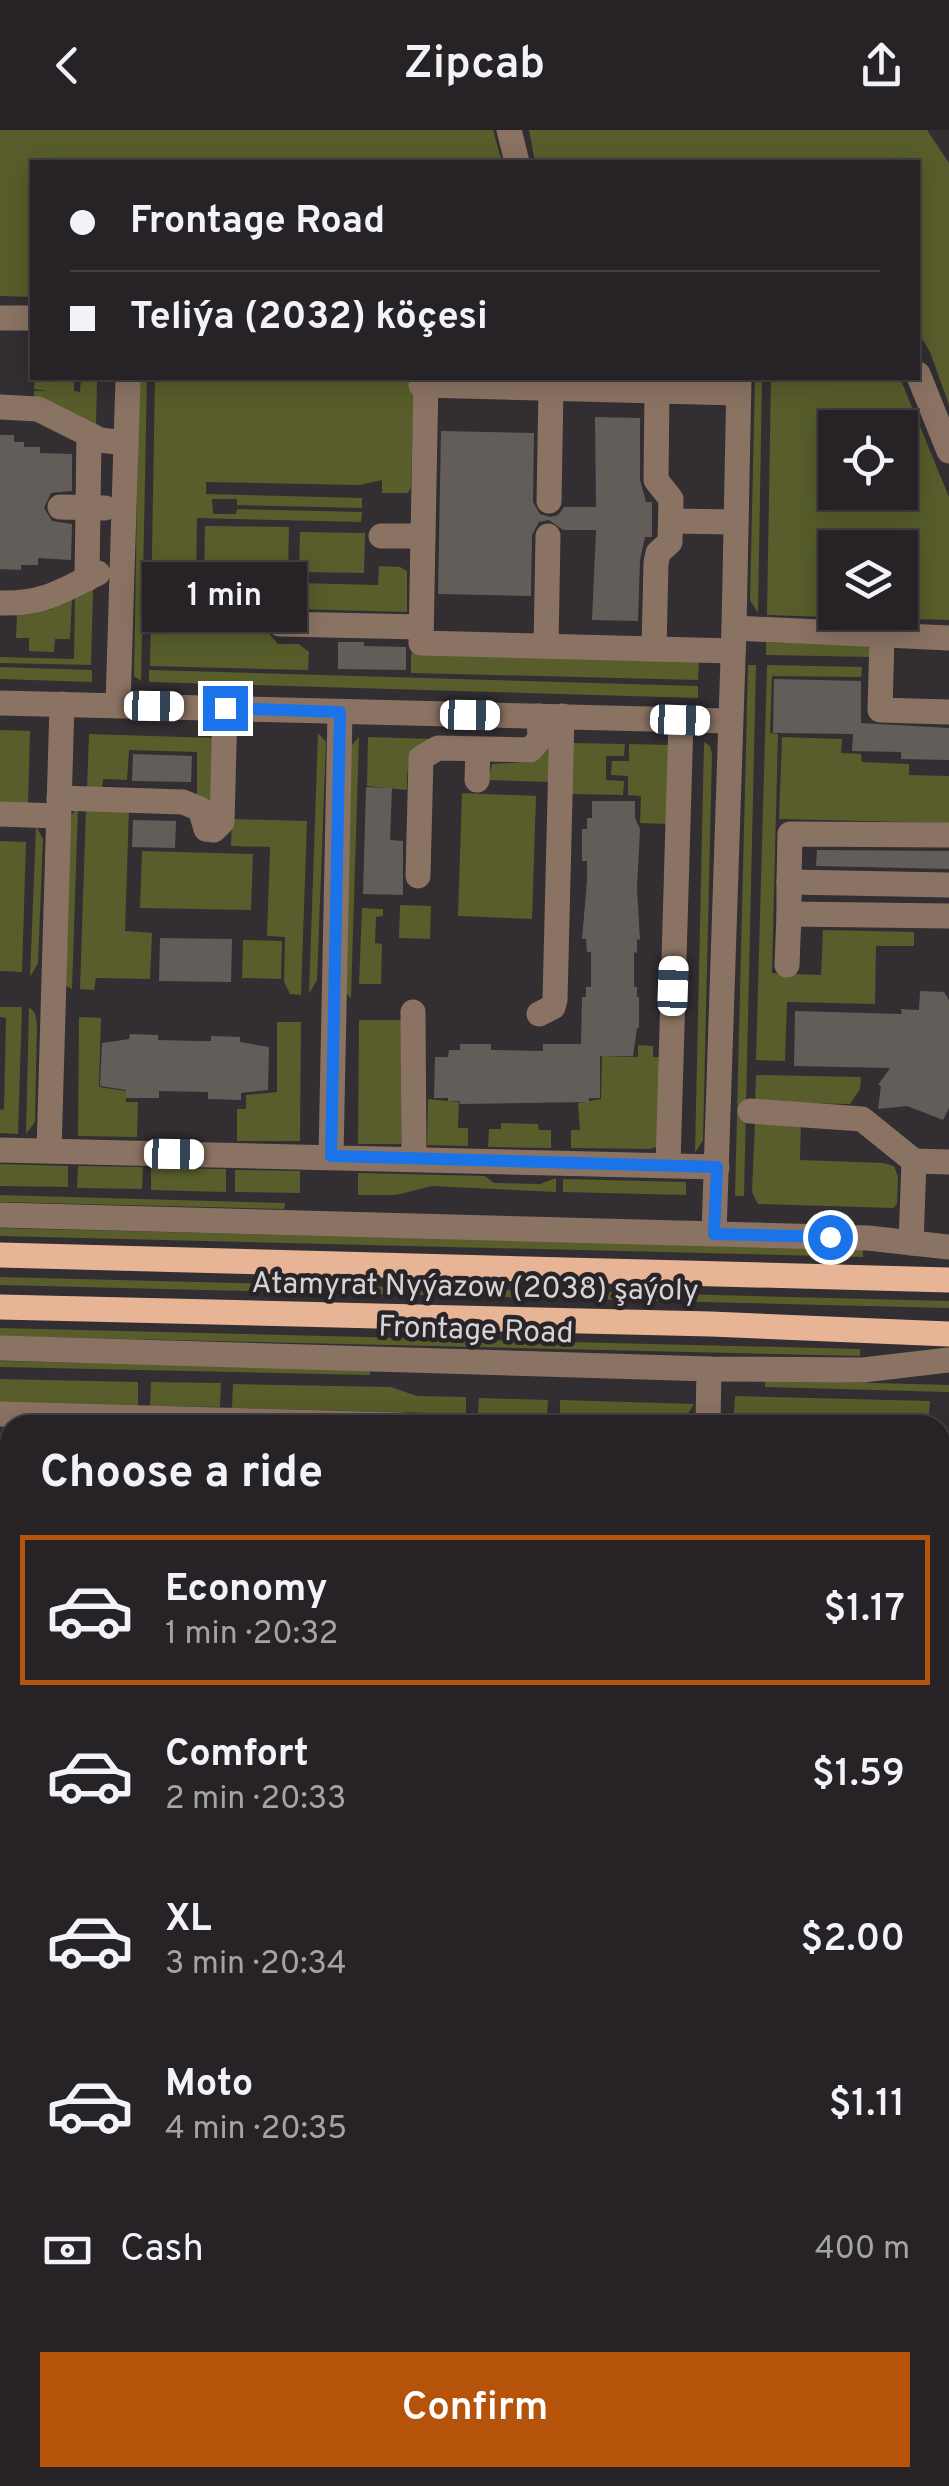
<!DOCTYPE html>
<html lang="en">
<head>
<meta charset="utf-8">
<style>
	:root { --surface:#262226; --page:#2e2a2e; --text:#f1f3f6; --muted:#a4a4a7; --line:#423f43; --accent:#b45309 }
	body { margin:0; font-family:Overpass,sans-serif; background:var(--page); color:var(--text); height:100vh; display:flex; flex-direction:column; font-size:38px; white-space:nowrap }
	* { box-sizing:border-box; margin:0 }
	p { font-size:32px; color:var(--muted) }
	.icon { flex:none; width:55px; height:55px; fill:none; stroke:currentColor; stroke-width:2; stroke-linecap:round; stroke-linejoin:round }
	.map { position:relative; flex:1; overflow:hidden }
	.details { position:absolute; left:0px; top:1285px; width:950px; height:1072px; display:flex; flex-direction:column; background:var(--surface); border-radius:30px 30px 0 0; box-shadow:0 5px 25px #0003,0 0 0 2px var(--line) }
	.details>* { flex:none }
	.guide { position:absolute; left:30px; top:30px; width:890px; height:220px; border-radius:0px; box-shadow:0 5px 25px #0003,0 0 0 2px var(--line); display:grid; align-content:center; height:220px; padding:0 40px; background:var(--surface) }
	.controls { position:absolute; left:818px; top:280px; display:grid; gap:20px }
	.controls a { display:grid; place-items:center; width:100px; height:100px; border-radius:0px; background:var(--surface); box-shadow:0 5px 25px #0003,0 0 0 2px var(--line); font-size:50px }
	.end { position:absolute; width:45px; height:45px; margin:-22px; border:12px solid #1a73e8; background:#fff; box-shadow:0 0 0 5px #fff }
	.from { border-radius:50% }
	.bubble { position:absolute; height:70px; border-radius:0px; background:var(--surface); box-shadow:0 5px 25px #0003,0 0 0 2px var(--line); font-size:32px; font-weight:600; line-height:70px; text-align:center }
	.car { position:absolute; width:30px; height:60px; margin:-30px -15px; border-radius:12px; box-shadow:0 0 8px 2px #0007; background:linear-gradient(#fff 24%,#345 0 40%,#fff 0 76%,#345 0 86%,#fff 0) }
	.guide b { display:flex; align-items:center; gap:35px; height:95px; font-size:38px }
	.guide b+b { border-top:2px solid var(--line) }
	.guide i { width:25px; height:25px; background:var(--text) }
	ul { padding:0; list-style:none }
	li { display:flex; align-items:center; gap:30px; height:150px; margin:0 20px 15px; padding:0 20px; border:5px solid transparent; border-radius:0px }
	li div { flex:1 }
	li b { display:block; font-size:38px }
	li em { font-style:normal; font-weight:600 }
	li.selected { border-color:var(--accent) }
	li>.icon { width:90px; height:90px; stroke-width:1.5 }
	h2 { padding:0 40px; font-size:45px; line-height:120px }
	.pay { display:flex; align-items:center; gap:25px; height:110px; padding:0 40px; font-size:38px }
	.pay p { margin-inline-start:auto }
	.cta { display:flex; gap:20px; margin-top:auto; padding:20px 40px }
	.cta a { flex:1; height:115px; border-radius:0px; background:var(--accent); color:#fff; font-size:40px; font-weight:600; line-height:115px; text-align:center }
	header { display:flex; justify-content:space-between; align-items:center; height:130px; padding:0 40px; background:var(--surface); font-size:45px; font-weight:600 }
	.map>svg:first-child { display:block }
	.green { fill:#585d2b; fill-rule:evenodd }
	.building { fill:#635d59 }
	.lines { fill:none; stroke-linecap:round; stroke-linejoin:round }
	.minor { stroke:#8b7363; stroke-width:25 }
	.major { stroke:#e7b595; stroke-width:25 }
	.route { stroke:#1a73e8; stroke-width:12 }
	.labels { text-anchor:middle; stroke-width:9; stroke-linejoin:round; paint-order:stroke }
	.street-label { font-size:30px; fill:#d6d4d6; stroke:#282428 }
</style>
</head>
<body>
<header><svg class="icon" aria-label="back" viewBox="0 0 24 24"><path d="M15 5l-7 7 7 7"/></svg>Zipcab<svg class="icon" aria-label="share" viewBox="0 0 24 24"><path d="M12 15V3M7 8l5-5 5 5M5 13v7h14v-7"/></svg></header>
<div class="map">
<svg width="949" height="2356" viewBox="0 0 949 2356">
	<rect width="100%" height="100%" fill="#322e32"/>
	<g class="green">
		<path d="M0,0H493L502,32H32V167L0,166Z"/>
		<path d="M529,0H927L949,33V275L930,222L918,202V32H535Z"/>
		<path d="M35,248H74V261L80,262L81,248H97L96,297L34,268V261H46L34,259Z"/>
		<path d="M139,248H147L141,551L134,546Z"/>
		<path d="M155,248H414L411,358L408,363H382V350L359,355L206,352V364L362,368V378L237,375V369H212L213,384H236L237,379L362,382L361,392L197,388L196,450L293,453L292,479L266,478L265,499L278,514H299L309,522L308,540L150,536Z"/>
		<path d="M755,248H762L758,483L750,470Z"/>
		<path d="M771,248H900L949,367V490L913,489L912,485L894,484L893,489L767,485ZM835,298H900V362H835ZM835,418H900V482H835Z"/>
		<path d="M205,396L289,397L288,445L204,444Z"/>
		<path d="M300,402L365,403L364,443L299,442Z"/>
		<path d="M379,436L400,437L407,441V482L295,479L296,453L378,455Z"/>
		<path d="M93,459L91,535L0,533V527L74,529L75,465Z"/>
		<path d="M72,470L70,509H55L54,522L29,521V508H16L17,484L49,480Z"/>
		<path d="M766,512L868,516L873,527L766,525Z"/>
		<path d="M411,523L699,530L698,550L411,543Z"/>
		<path d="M748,535H756L744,1066H735Z"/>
		<path d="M767,535L862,537L861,547L772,546L770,603L778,604L772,843L821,845L823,800L914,802V816H876L875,874L787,872L785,931L756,930Z"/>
		<path d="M0,537L92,540V552L0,549Z"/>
		<path d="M149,540L698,556V568L149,552Z"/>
		<path d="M0,600L30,601L28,675L0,674Z"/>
		<path d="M318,603L326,612L317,850L309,864Z"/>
		<path d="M89,604L215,608L212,688L197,667V622L129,620L127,650L103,649L102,661L87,660Z"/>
		<path d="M359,607L351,868L344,861L351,616Z"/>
		<path d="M368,607L434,609C407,616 407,636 407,660L367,656Z"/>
		<path d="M782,607L842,609L841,623L861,624L862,632L909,634V645L949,646V693L779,689Z"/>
		<path d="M704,612L710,616L712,624L703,1010L695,1023Z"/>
		<path d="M572,613L625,614L624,626H606V650L624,651L623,665L571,664Z"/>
		<path d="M629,614L671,615L669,694L640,693L641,666L628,665V646L611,645L612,631H629Z"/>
		<path d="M551,618V652L488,650L492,634L533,632L540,621Z"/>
		<path d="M462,663L536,666L532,789L458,786Z"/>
		<path d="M78,677L72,859L66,856L69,688Z"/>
		<path d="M86,677L129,679L125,801L152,803L150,849L96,848L94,860L80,859Z"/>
		<path d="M232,689L307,691L301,865L290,864L284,852L285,807L267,806L270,717L231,716Z"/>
		<path d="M36,696L43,709L38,833L30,847Z"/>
		<path d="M0,711L26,712L22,842L0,841Z"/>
		<path d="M142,721L253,724L251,780L140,778Z"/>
		<path d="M400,775L431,776L430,809L399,808Z"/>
		<path d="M362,778L383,779V786L376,787L375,813L382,814L381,854H359Z"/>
		<path d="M243,810L282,811L281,849L242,848Z"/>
		<path d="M0,877H22L18,1004L0,1003V980L4,979L6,888L0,887Z"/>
		<path d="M29,877L35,883L37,894L35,992L26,1004Z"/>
		<path d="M79,887L101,888L99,957L126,961V972H138L137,1007L78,1006Z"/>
		<path d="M359,890H402L401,1014H358Z"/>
		<path d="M277,892H301L300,1011H237V979H246V965L277,962Z"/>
		<path d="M638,915L653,916V927H661L659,1009L656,1017L650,1019L571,1018V1000H580L578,973L601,969L602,926L638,927Z"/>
		<path d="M756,945L861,947L860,959L850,974L755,972Z"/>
		<path d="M428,969L459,972L458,998H468V1016L427,1015Z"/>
		<path d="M755,991L801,992L800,1030L883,1033L894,1036L898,1047L897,1074L893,1078L758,1074L752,1062Z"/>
		<path d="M501,993L538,994L539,1000H551V1018L488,1017L489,999H501Z"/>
		<path d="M0,1034L68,1036V1057L0,1056Z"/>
		<path d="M78,1036L143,1037L142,1059L77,1058Z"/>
		<path d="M151,1038L226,1039V1062L151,1060Z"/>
		<path d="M235,1040L300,1041V1063L235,1062Z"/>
		<path d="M358,1043L485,1046L494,1053L540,1054L556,1048V1062L432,1056L396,1065H358Z"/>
		<path d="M563,1049L686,1052V1065L563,1062Z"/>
		<path d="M0,1065L285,1073L284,1079L0,1072Z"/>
		<path d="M0,1098L863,1119V1127L0,1106Z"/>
		<path d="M0,1147L949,1171V1178L0,1155Z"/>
		<path d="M0,1198L860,1219V1226L0,1206Z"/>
		<path d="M0,1231L370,1239V1245L0,1237Z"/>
		<path d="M0,1249L138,1252V1276L0,1273Z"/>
		<path d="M765,1250L949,1255V1262L765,1257Z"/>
		<path d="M151,1252L221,1253L220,1277L150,1276Z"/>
		<path d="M233,1254L391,1257L417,1266L466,1267V1284L232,1278Z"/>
		<path d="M735,1266L930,1271L928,1295H733Z"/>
		<path d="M479,1268L548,1270L547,1287L478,1284Z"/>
		<path d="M560,1270L694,1274L686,1287L675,1291L560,1287Z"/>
		<path d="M0,2169L10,2170V2348H940V2193H949V2356H0Z"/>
	</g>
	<g class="building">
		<path d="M595,287L640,288V350L646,372H652V407H645L640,430L638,491L592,490L596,400H563L549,390L539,392L532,405L531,466L438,464L441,301L534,303L533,372L540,384L550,387L558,385L564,377H596Z"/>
		<path d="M0,305H14V312H24V317H40V323L72,324V361L51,363L44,378L52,391L72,394L71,430L38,428V435H21V440L0,439Z"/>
		<path d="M338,512H364V516L406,517V540L338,539Z"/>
		<path d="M774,549L861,551V593L949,598V630L901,629V622L852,621L853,604L773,603Z"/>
		<path d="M133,624L192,626L191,652L132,651Z"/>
		<path d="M366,657L392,658L390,710L403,711V765L363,764Z"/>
		<path d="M592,671H635V688L640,699L637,758L640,810L637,809V823L634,822V857H637V867H639V898H637L633,926H600V968H589V972L460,974V971H448V968H434L435,927H448L449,920H460V914H491V920L543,921V914H581L582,867H586V857H591V822H587L586,809H582L587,751V731H582V699H587V688H592Z"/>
		<path d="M133,690L176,691L175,718L132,717Z"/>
		<path d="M817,720L949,721V739L816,736Z"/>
		<path d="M160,808L232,809L231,852L159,851Z"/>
		<path d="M920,861L944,862L949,870V978L943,990L907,976L878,979L881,956L878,955L890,938L794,936L795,881L902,884L901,879L919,880Z"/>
		<path d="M130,904L158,905V910L198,911H211V906L240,907V912L269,917L268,960L241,963V970L208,969V962L159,961V968H126V960L100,956L102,913L129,909Z"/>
	</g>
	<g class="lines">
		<g class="minor">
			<path d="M509,0L517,32"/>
			<path d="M0,188H32"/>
			<path d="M918,244L949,321"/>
			<path d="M426,248L421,513L733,521"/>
			<path d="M421,255L738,263"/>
			<path d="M0,277L38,279L100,310L126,313"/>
			<path d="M549,371L551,258"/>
			<path d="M60,377L105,378"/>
			<path d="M671,391L736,392"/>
			<path d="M381,406H423"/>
			<path d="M87,449L89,305"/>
			<path d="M0,473C44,474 60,462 98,443"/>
			<path d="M280,494L421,497"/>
			<path d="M734,498L949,508"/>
			<path d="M882,507L880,580L949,582"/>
			<path d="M546,516L548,406"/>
			<path d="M654,519L656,433L658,423L670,412L671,369L656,350L657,261"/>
			<path d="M0,573L729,591"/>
			<path d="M118,575L128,248"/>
			<path d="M477,650L478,620"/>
			<path d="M59,668L183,672L200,679L206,699L214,700L222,692L225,578"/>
			<path d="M0,684L58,686"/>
			<path d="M418,746L421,628L438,618L530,620L540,609L539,586"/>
			<path d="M789,752L790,704L949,705"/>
			<path d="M949,755L789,752V784L949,786"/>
			<path d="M787,835L789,784"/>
			<path d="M413,882L414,1028"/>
			<path d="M539,884L553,877L555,870L562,586"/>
			<path d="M750,981L862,989L914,1031"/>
			<path d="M0,1020L717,1037"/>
			<path d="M49,1021L62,574"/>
			<path d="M331,1026L340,582"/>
			<path d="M668,1035L681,590"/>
			<path d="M0,1085L868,1108L949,1117"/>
			<path d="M714,1104L734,498L739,248"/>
			<path d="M911,1113L914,1031L949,1032"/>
			<path d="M0,1218L709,1239L863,1240L949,1230"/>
			<path d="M0,1284L402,1295"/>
			<path d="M708,1295L709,1239"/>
			<path d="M0,1485L2,1447"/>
			<path d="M0,1729H10"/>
			<path d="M940,1755H949"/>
			<path d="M0,1790H10"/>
			<path d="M940,1834L949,1835"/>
			<path d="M0,1963H10"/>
			<path d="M940,2105H949"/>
			<path d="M0,2147L10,2148"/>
			<path d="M940,2169H949"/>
		</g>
		<g class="major">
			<path d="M0,1125L949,1150"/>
			<path d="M0,1177L711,1194L949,1204"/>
		</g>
	</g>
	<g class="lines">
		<path class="route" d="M225,578L340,582L331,1026L717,1037L714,1104L830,1107"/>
	</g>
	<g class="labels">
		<g class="street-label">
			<text transform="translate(475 1156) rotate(1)" y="10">Atamyrat Nyýazow (2038) şaýoly</text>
			<text transform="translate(476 1199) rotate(2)" y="10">Frontage Road</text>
		</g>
	</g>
</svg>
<div class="controls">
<a><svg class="icon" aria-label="locate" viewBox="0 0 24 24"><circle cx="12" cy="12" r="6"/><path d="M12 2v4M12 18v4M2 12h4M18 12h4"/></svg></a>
<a><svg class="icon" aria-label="layers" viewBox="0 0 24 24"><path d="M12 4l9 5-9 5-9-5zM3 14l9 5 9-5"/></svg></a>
</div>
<i class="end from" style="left:830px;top:1107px"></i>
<i class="end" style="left:225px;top:578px"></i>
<div class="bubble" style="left:142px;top:432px;width:165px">1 min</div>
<i class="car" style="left:154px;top:576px;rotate:91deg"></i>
<i class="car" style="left:470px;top:585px;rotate:91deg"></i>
<i class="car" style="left:680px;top:590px;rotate:92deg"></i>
<i class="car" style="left:673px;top:856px;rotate:2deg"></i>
<i class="car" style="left:174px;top:1024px;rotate:91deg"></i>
<div class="guide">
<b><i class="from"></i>Frontage Road</b>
<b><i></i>Teliýa (2032) köçesi</b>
</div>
<section class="details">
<h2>Choose a ride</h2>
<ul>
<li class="selected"><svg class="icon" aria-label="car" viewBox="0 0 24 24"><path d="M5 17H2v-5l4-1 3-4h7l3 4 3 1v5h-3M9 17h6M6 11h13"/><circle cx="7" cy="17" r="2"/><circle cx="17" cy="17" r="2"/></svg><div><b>Economy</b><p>1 min · 20:32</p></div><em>$1.17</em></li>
<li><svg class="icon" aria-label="car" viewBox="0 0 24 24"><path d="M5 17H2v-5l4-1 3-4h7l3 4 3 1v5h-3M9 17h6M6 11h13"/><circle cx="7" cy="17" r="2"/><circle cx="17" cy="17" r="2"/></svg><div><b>Comfort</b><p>2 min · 20:33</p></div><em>$1.59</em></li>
<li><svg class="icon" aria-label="car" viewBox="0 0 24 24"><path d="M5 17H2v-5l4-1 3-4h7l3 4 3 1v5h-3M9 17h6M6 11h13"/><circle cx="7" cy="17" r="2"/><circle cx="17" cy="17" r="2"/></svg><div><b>XL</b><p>3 min · 20:34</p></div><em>$2.00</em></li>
<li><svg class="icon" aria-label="car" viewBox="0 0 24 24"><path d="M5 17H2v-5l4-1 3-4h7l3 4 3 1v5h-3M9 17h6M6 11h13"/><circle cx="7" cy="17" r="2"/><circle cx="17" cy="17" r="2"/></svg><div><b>Moto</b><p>4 min · 20:35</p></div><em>$1.11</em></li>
</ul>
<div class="pay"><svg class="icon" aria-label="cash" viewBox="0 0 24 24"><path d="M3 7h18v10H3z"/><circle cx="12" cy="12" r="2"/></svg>Cash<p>400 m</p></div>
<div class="cta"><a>Confirm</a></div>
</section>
</div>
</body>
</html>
